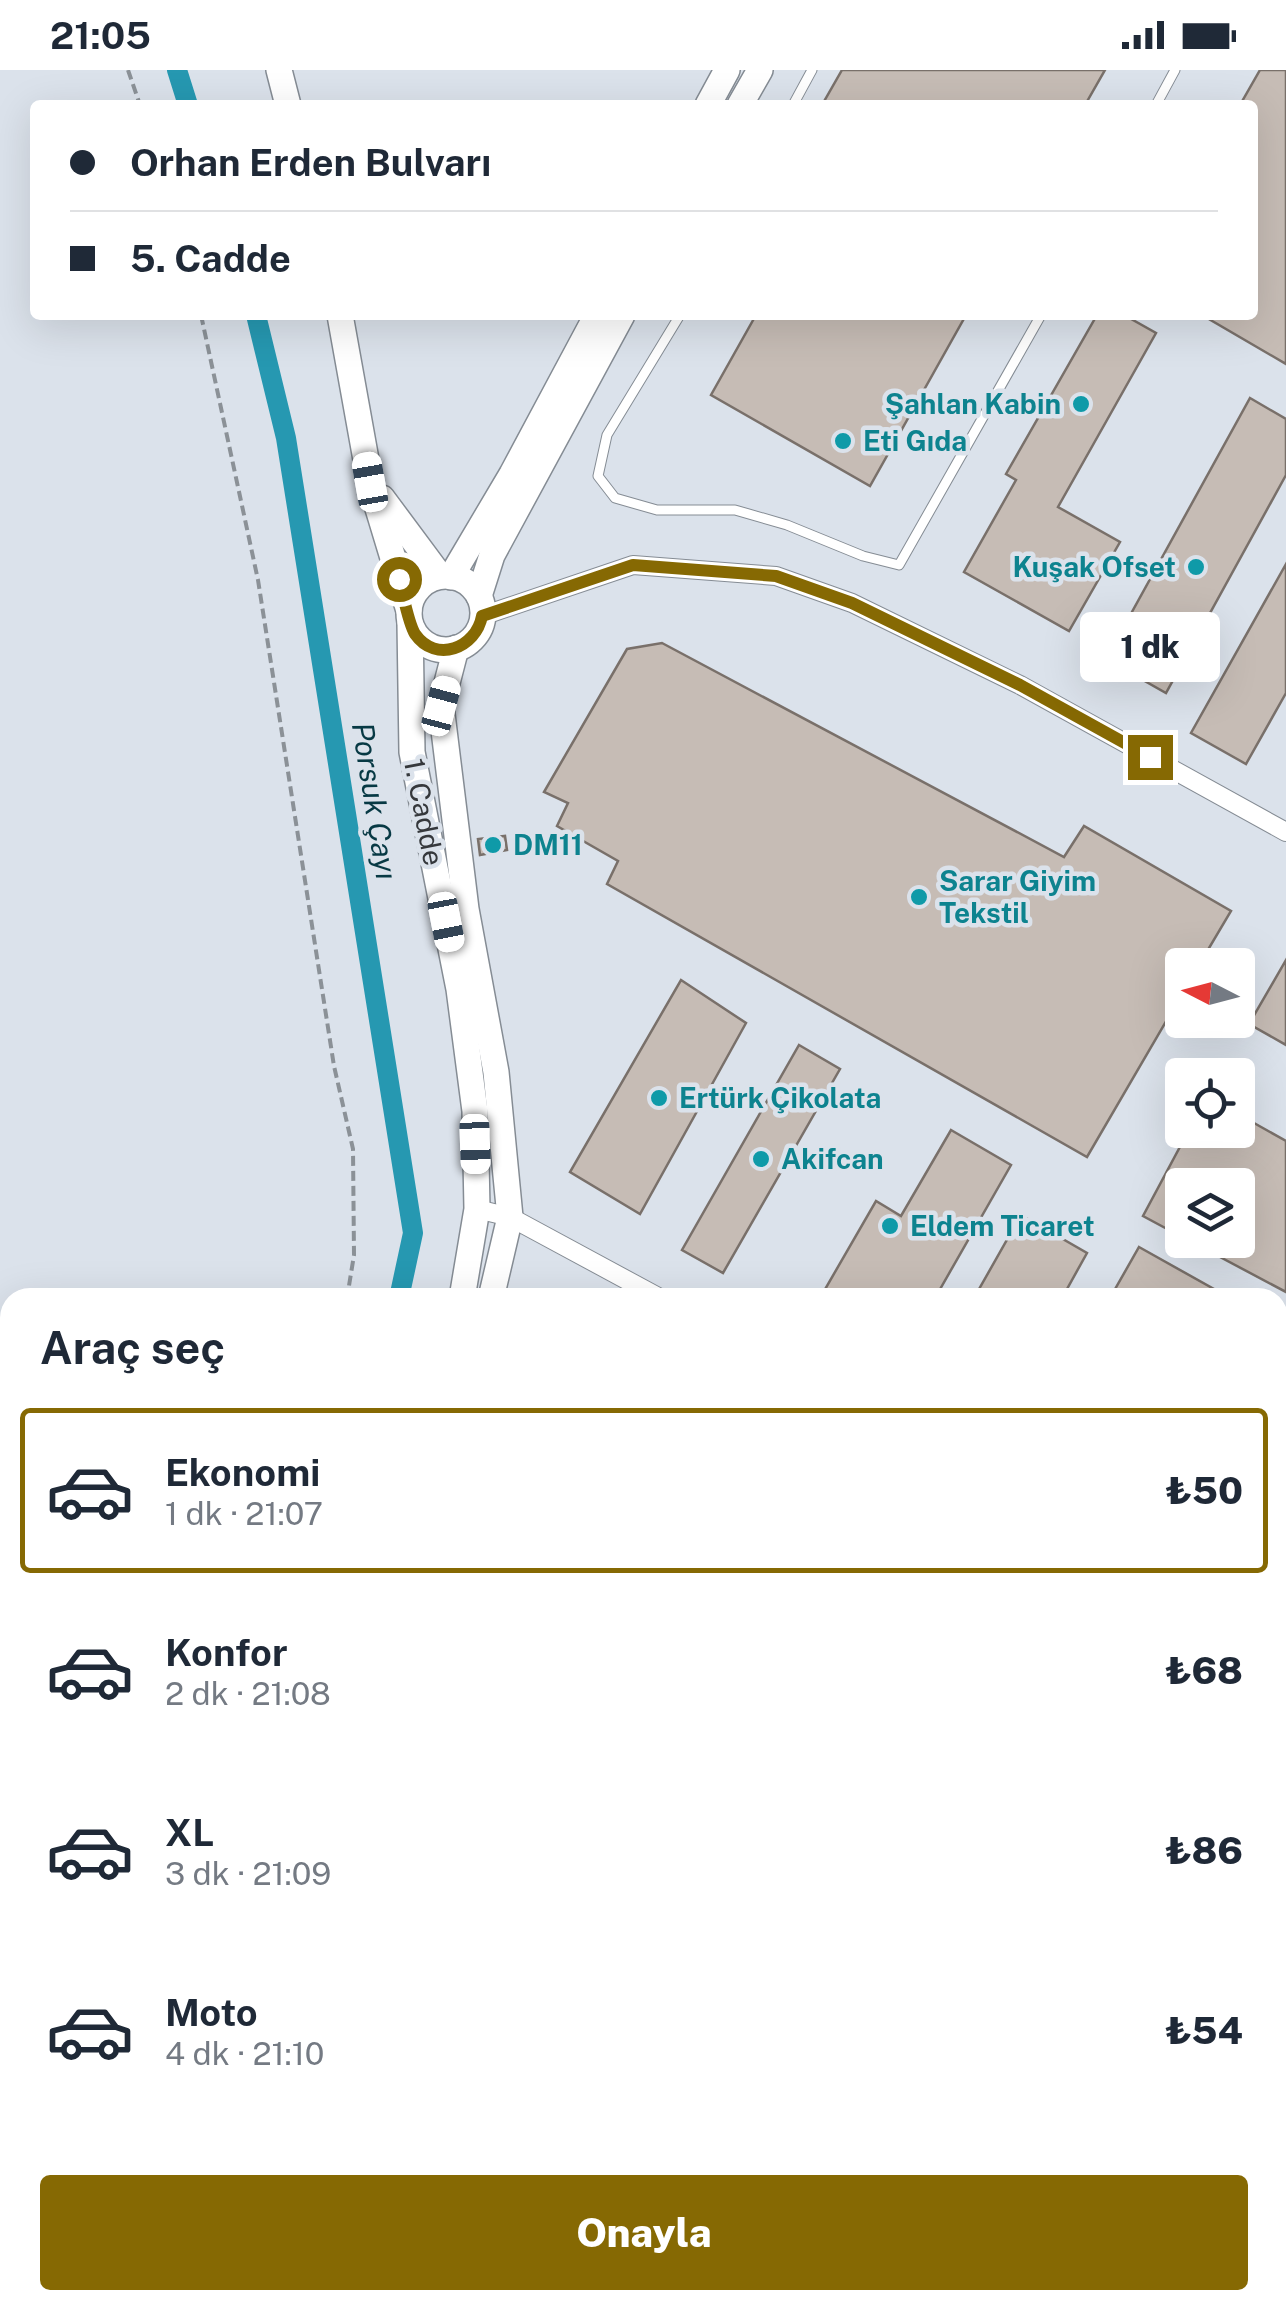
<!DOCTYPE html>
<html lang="tr">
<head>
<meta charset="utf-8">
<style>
	:root { --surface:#fff; --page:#f2f2f3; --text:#1f2937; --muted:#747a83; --line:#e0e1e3; --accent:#866903 }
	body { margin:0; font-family:"Public Sans",sans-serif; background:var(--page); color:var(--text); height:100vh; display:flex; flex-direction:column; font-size:38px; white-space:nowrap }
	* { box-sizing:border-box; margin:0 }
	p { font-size:32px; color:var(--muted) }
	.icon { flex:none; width:55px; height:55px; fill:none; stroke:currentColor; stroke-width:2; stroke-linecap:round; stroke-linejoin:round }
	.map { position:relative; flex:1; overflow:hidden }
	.sheet { position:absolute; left:0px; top:1218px; width:1288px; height:1022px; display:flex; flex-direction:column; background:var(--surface); border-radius:30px 30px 0 0; box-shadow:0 10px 40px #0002 }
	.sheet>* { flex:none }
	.banner { position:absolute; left:30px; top:30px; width:1228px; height:220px; border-radius:10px; box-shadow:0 10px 40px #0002; display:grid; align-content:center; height:220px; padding:0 40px; background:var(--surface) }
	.needle { width:65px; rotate:276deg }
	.buttons { position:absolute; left:1165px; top:878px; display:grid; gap:20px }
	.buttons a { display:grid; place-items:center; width:90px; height:90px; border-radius:10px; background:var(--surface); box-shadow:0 10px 40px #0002; font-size:50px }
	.end { position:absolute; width:45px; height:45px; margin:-22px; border:12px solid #866903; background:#fff; box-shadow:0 0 0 5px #fff }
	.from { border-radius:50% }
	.bubble { position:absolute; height:70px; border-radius:10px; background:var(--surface); box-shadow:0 10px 40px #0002; font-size:32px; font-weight:800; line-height:70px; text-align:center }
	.car { position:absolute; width:30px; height:60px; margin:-30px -15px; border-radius:12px; box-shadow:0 0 8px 2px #0007; background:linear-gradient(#fff 24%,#345 0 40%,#fff 0 76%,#345 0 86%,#fff 0) }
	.banner b { display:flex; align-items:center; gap:35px; height:95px; font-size:38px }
	.banner b+b { border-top:2px solid var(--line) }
	.banner i { width:25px; height:25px; background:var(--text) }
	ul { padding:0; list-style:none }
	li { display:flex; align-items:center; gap:30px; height:165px; margin:0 20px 15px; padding:0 20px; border:5px solid transparent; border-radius:10px }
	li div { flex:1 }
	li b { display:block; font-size:38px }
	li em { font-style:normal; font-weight:800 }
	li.current { border-color:var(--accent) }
	li>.icon { width:90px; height:90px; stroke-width:1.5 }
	h2 { padding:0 40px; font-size:45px; line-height:120px }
	.primary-button { display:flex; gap:20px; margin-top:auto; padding:20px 40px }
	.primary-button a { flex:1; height:115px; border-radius:10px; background:var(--accent); color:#fff; font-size:40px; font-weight:800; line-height:115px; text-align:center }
	.status { display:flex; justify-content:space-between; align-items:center; height:70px; padding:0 50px; background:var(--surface); direction:ltr }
	.status svg { height:28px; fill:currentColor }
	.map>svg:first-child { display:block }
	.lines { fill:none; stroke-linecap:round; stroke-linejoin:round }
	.canal { stroke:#2698b1; stroke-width:20 }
	.building { fill:#c6bcb5; stroke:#79706a; stroke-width:2.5 }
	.lane-casing { stroke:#858c94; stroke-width:11 }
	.street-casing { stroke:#858c94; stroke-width:20 }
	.secondary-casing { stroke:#858c94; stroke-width:28 }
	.path { stroke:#8b9197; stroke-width:4; stroke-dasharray:10 5; stroke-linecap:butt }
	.lane { stroke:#fff; stroke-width:9 }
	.street { stroke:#fff; stroke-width:18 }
	.secondary { stroke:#fff; stroke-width:25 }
	.route { stroke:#866903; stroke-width:12 }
	.culture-dot { fill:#0f9aa8; stroke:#dbe2eb; stroke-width:4 }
	.labels { text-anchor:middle; stroke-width:9; stroke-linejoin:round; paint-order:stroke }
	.culture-label { font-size:28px; font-weight:bold; fill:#0d838f; stroke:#dbe2eb; text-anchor:start }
	.street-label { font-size:28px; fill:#35383c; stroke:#dbe2eb }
	.water-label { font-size:30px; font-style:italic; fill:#073944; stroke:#dbe2eb }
</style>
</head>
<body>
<div class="status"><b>21:05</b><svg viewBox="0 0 49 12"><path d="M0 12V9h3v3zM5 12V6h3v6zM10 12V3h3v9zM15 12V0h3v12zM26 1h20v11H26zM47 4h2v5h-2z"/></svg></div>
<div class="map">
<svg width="1286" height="2239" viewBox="0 0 1286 2239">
	<rect width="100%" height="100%" fill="#dbe2eb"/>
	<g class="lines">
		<g class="canal">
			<path d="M177,0L188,35"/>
			<path d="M256,245L286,368L413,1163L399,1228"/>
			<path d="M0,1784L10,1782"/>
		</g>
	</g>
	<g class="building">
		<path d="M842,0H1105L1085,35H822Z"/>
		<path d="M1260,0H1286V294L1202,245H1252V35H1240Z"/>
		<path d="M756,245H966L870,416L711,325Z"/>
		<path d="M1097,245H1124L1156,263L1058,437L1120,472L1069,561L964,502L1016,410L1006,404Z"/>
		<path d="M1250,328L1286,349V405L1166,623L1106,589Z"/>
		<path d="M1286,494V623L1246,694L1191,663Z"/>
		<path d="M662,573L1064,787L1084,756L1231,841L1199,895H1182V924L1087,1087L607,814L618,791L557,756L568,733L544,722L627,579Z"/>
		<path d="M505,766L507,780L480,785L478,769Z"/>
		<path d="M1286,890V975L1249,954Z"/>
		<path d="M681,910L746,953L640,1144L570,1102Z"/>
		<path d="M799,975L840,999L723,1203L682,1180Z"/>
		<path d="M1238,1044L1286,1071V1222L1188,1170H1238V1115H1182V1167L1143,1146L1189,1060H1238Z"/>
		<path d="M951,1060L1011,1095L935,1228H820L876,1131L901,1146Z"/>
		<path d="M1021,1145L1087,1183L1062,1228H974Z"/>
		<path d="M1139,1177L1230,1228H1110Z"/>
	</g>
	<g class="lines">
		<defs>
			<g id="lane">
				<path d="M793,35L812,0"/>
				<path d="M1156,35L1175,0"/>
				<path d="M680,245L607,365L598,406L615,428L657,440H735L787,455L863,486L899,495L1041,245"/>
			</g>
			<g id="street">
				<path d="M482,546L633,495L776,506L852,533L1020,615L1286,762"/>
				<path d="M477,1139L510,1147L660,1228"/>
				<path d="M1278,1559L1286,1563"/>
				<path d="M1040,2230L1056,2239"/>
			</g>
			<g id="secondary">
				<path d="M279,0L288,35"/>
				<path d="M708,35L727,0"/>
				<path d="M740,35L760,0"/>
				<path d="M340,245L370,412L409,541"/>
				<path d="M382,428L440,506"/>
				<circle cx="446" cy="543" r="37"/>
				<path d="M451,507L512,404L597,245"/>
				<path d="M479,526L492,485L622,245"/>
				<path d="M410,553L412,682L459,919L475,1041L477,1139L462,1228"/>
				<path d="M456,578L441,636L466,839L496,1002L510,1147L491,1228"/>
				<path d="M0,1821L10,1819"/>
				<path d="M0,1848L10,1846"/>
			</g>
		</defs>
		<use href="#lane" class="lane-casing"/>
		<use href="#street" class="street-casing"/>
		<use href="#secondary" class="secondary-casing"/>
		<g class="path">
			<path d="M128,0L140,35"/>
			<path d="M201,245L258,510L334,996L353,1079L354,1185L347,1228"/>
			<path d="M0,1744L10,1742"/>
		</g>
		<use href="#lane" class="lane"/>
		<use href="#street" class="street"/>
		<use href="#secondary" class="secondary"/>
	</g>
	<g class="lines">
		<path class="route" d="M399,509C403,523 408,553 415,564C436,594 476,578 482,546L633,495L776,506L852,533L1020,615L1150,687"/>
	</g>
	<g class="culture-dot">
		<circle cx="1081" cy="334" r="10"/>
		<circle cx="843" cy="371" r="10"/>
		<circle cx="1196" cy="497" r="10"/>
		<circle cx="493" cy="775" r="10"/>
		<circle cx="919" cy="827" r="10"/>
		<circle cx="659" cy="1028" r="10"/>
		<circle cx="761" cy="1089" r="10"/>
		<circle cx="890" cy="1156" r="10"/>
	</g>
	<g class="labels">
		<g class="culture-label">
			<text x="1061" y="344" text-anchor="end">Şahlan Kabin</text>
			<text x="863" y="381">Eti Gıda</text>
			<text x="1176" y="507" text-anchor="end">Kuşak Ofset</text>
			<text x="513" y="785">DM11</text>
			<text x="939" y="821">Sarar Giyim<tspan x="939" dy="32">Tekstil</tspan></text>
			<text x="679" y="1038">Ertürk Çikolata</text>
			<text x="781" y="1099">Akifcan</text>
			<text x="910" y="1166">Eldem Ticaret</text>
		</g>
		<g class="street-label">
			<text transform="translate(424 742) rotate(79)" y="10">1. Cadde</text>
		</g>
		<g class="water-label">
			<text transform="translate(374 731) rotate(81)" y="10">Porsuk Çayı</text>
		</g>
	</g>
</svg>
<div class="buttons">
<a><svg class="needle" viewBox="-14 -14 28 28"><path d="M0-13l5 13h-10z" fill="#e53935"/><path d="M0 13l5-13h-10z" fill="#747a83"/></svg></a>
<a><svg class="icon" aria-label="locate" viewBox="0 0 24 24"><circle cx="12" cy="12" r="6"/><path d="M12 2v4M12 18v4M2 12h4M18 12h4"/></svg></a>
<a><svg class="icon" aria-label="layers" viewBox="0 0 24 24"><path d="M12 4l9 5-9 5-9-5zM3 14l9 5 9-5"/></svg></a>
</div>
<i class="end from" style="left:399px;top:509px"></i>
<i class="end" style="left:1150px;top:687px"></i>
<div class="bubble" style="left:1080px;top:542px;width:140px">1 dk</div>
<i class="car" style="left:370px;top:412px;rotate:350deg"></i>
<i class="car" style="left:441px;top:636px;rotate:15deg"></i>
<i class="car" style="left:446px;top:852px;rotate:169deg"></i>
<i class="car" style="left:475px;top:1074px;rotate:178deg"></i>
<div class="banner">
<b><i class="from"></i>Orhan Erden Bulvarı</b>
<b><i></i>5. Cadde</b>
</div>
<section class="sheet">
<h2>Araç seç</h2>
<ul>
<li class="current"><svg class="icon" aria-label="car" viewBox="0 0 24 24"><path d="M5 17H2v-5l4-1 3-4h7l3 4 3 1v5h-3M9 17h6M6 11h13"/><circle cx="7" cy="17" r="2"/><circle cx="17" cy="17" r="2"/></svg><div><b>Ekonomi</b><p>1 dk · 21:07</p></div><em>₺50</em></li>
<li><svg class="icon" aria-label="car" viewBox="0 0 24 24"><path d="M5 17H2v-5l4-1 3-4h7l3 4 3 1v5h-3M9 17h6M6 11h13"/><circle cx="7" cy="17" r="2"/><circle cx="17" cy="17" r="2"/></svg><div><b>Konfor</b><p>2 dk · 21:08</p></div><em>₺68</em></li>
<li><svg class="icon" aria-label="car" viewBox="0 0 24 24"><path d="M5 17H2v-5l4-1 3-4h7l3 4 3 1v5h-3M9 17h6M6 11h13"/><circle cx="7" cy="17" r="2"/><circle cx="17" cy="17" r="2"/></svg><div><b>XL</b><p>3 dk · 21:09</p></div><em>₺86</em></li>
<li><svg class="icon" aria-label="car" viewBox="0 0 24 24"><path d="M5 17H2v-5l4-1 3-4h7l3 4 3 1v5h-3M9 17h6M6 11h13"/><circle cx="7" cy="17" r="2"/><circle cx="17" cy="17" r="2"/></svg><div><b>Moto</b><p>4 dk · 21:10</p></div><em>₺54</em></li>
</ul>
<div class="primary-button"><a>Onayla</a></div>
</section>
</div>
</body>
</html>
